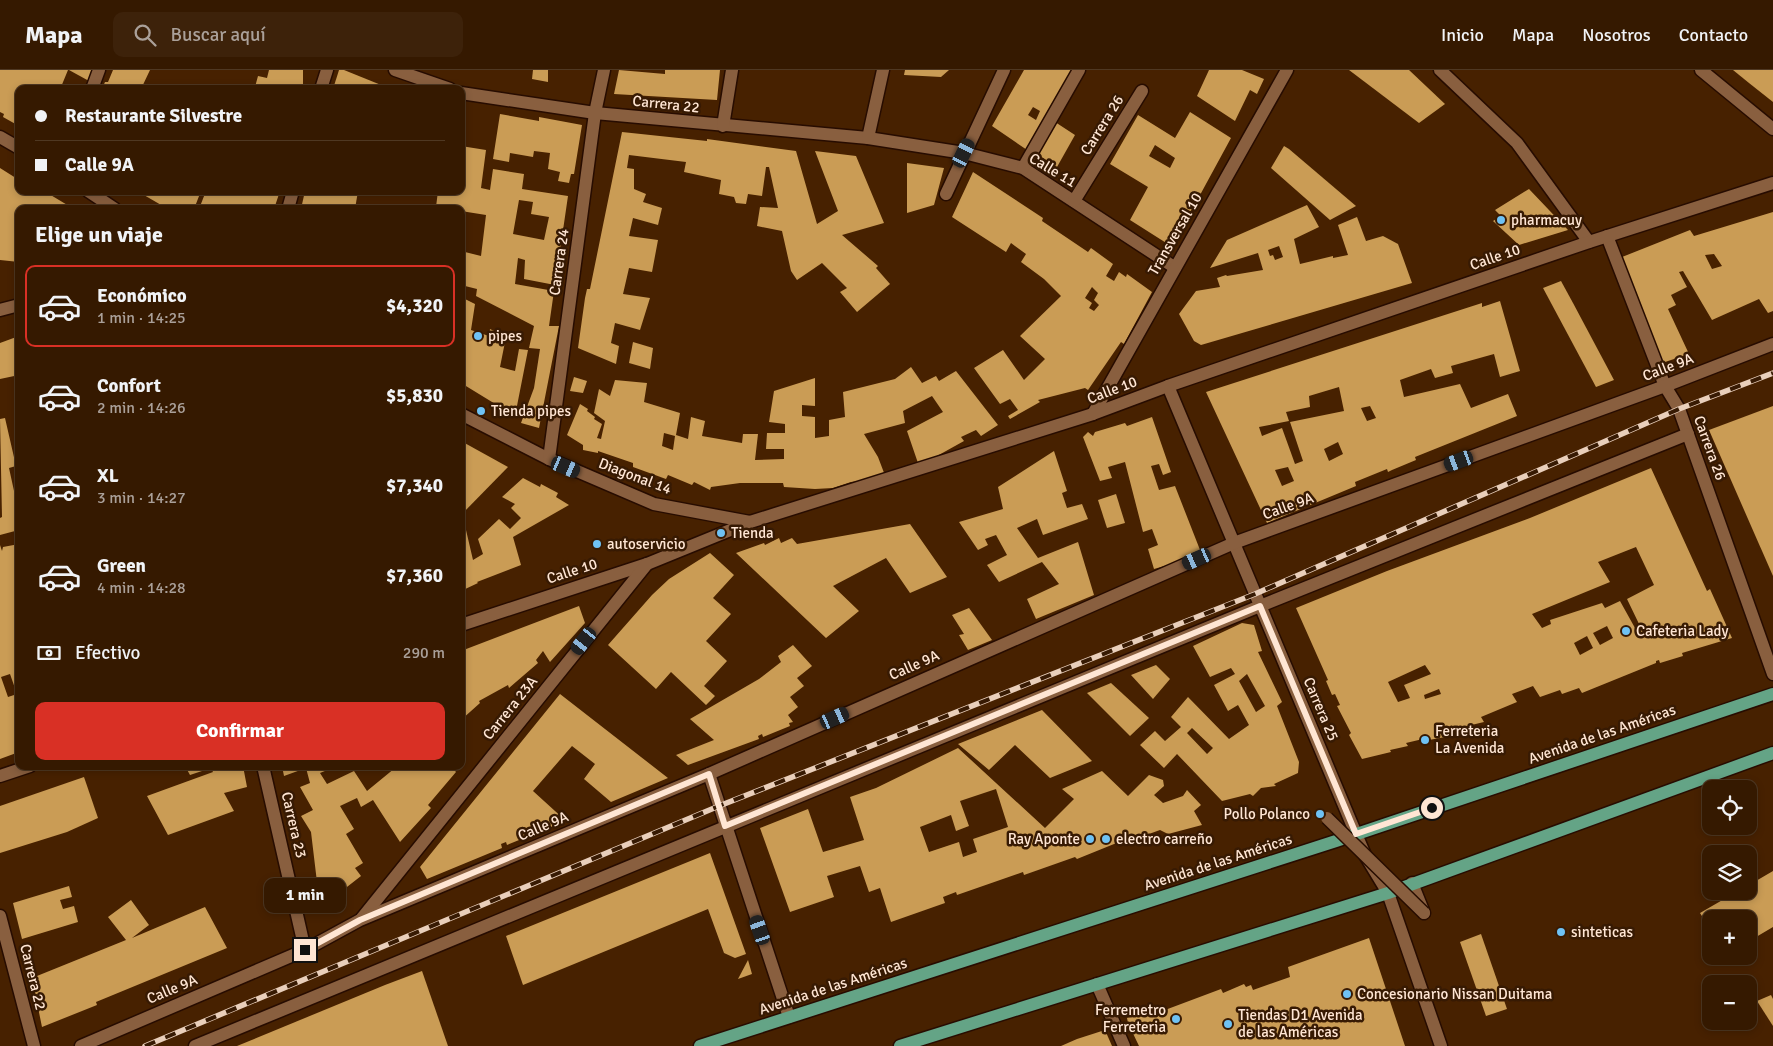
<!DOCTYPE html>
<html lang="es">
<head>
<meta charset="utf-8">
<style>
	:root { --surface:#351900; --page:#3d220a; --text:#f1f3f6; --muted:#aaa099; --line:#4f3822; --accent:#d93025 }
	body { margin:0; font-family:Signika,sans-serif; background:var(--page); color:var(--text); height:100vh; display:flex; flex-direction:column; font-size:19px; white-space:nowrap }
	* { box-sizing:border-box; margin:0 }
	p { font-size:16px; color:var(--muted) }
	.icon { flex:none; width:28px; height:28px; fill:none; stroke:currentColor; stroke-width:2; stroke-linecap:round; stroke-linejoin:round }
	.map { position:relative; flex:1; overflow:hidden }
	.sheet { position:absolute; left:15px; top:135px; width:450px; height:565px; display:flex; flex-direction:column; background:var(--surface); border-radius:10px; box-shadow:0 2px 8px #0003,0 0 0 1px var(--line) }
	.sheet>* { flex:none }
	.guide { position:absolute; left:15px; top:15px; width:450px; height:110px; border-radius:10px; box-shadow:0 2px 8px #0003,0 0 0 1px var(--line); display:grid; align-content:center; height:110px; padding:0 20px; background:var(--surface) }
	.controls { position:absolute; left:1702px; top:710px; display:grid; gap:10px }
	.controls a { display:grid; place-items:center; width:55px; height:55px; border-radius:10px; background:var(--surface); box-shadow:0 2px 8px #0003,0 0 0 1px var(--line); font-size:25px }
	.end { position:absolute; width:22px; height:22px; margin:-11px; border:6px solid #ffe6d4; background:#111; box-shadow:0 0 0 2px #111 }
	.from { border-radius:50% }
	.bubble { position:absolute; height:35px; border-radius:10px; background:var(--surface); box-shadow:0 2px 8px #0003,0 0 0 1px var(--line); font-size:16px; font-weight:700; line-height:35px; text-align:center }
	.car { position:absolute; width:15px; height:30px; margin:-15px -8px; border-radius:6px; box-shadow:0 0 4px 1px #0007; background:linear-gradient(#222 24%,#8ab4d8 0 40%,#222 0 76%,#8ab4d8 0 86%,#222 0) }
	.guide b { display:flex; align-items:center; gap:18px; height:48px; font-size:19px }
	.guide b+b { border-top:1px solid var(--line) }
	.guide i { width:12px; height:12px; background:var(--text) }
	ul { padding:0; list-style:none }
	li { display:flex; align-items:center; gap:15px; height:82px; margin:0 10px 8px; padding:0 10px; border:2px solid transparent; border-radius:10px }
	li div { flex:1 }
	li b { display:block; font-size:19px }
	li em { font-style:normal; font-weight:700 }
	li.selected { border-color:var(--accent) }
	li>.icon { width:45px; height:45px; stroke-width:1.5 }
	h2 { padding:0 20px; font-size:22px; line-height:60px }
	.pay { display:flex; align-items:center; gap:12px; height:55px; padding:0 20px; font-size:19px }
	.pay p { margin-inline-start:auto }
	.primary-button { display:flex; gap:10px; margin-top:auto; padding:10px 20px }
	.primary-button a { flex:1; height:58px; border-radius:10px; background:var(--accent); color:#fff; font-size:20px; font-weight:700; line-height:58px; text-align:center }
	header { display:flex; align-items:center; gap:30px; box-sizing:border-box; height:70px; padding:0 25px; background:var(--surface); border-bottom:1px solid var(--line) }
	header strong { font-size:24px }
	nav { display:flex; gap:28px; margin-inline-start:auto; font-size:18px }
	.search { width:350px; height:45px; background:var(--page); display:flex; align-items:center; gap:12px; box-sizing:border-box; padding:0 18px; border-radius:10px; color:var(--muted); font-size:19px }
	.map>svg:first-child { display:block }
	.building { fill:#ca9c55; fill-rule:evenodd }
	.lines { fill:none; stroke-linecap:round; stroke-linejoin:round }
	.minor-casing { stroke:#270c00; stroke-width:15 }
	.major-casing { stroke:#270c00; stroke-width:15 }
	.minor { stroke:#895f3f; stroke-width:12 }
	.major { stroke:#64a486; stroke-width:12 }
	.rail-casing { stroke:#e9cfbb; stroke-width:5.5 }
	.rail { stroke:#371a03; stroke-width:4; stroke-dasharray:11; stroke-linecap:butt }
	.minor-bridge-casing { stroke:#270c00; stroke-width:15; stroke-linecap:butt }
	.minor-bridge { stroke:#895f3f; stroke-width:12 }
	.route { stroke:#ffe6d4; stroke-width:6 }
	.poi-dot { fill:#6fc2f4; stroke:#371a03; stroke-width:2 }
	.labels { text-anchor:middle; stroke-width:5; stroke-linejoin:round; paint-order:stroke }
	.street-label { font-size:15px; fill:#ffe6d4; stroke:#371a03 }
	.poi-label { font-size:15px; fill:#ffe6d4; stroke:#371a03; text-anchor:start }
</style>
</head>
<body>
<header>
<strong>Mapa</strong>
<div class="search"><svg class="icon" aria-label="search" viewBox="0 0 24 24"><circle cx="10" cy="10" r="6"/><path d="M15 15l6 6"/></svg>Buscar aquí</div>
<nav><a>Inicio</a><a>Mapa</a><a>Nosotros</a><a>Contacto</a></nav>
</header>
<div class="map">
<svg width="1773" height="976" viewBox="0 0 1773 976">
	<rect width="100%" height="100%" fill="#472100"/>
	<g class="building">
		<path d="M0,0H68L61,17L64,19H19V56L3,47L4,44L0,42Z"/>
		<path d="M69,0H93L89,11Z"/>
		<path d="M113,0H150L141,19H102L105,12H108Z"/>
		<path d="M269,0H303V19L255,17L258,6L267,8Z"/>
		<path d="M339,0H344L391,19H333Z"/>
		<path d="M533,0H548V12L532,9Z"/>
		<path d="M619,0L665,4V0H720L717,30L614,24Z"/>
		<path d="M905,0H949L941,7L904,5Z"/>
		<path d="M1024,0H1080L1052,50L1075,65L1057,97L1034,82L1033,84L992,56ZM1033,37L1040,41L1036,50L1028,45Z"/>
		<path d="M1209,0H1242L1264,9L1257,24L1250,20L1235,51L1197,26Z"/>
		<path d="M1349,0H1409L1445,34L1419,53Z"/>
		<path d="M1733,0H1773V32L1749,13Z"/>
		<path d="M1190,42L1231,68L1200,125L1201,126L1195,138L1193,137L1171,176L1130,150L1148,117L1110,94L1138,45L1175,68ZM1155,75L1175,88L1170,98L1149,86Z"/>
		<path d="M500,44L539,51V47L582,55L574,104H571L569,113L558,111L560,102L548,99L550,83L534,81L533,87L510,83L509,92L493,89Z"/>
		<path d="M622,62L707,71V69L796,81L817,154L838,141L815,81L856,86L884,153L842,165L878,196L876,198L890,214L857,242L840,222L847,218L822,193L797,210L791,201L782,161L757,156L760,137L778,138L769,97H766L762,126L748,124L746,134L736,133L734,127L719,124L721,110L684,102L686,92L629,85L627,98L634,99V119L646,124L643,132L662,138L658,155L633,148L629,166L658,170L652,202L629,198L623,224L650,228L640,260L615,253L611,273L619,276L616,294L578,278L585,228L587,219H590Z"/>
		<path d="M461,76L486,80L481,118L490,120L493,99L524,104L522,119L568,126L555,215L524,209L525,190L518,188L515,214L554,221L549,256H559L539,358L521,353L534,318L540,279L529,278L534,256L476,226L477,219L461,215V181L481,186L486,145L461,141V139L436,137L438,121H461ZM519,130L533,132L531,144L549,147L544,170L513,164Z"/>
		<path d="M1284,76L1289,79L1356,136L1330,150L1271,98Z"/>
		<path d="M907,93L944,98L934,135L907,143Z"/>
		<path d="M0,98L19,110V121H44L74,139H19V192L0,190Z"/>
		<path d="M973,102L1043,148L1042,151L1088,182L1091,178L1113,194L1106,206L1114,211L1119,202L1126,207L1127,204L1152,222L1124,274L1121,272L1088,320L1085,318L1038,330L1040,332L1010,349L1008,346L1018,340L1010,329L1000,334L974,298L1003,280L1024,310L1045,289L1020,266L1061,226L1044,209L1021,192L1026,184L1011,173L1006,182L952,147ZM1092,217L1098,223L1094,230L1099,235L1094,241L1089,238L1092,233L1085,228Z"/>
		<path d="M1529,119L1568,160L1519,175L1493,151L1501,146L1495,140Z"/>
		<path d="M137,121H201L194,139H168Z"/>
		<path d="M206,121H280L274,139H199Z"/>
		<path d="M305,121H358L355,139H301Z"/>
		<path d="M1307,135L1319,157L1294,169L1300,194L1333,186V188L1348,185L1338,155L1357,147L1366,171L1383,166L1398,174L1412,213L1201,275L1194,271L1179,244L1196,221L1220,217L1217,208L1226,205L1227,206L1263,200L1258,183L1210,198L1227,170ZM1279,176L1283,187L1275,190L1273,185L1270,186L1268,180Z"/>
		<path d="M1773,142V241L1768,243L1759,229L1712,250L1683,201L1679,202L1687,217L1671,225L1676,235L1668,239L1689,284L1662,293L1612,191L1690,160L1694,166ZM1714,184L1722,196L1712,199L1705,185Z"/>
		<path d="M1561,211L1573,233L1614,310L1596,317L1543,218Z"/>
		<path d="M461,227L475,234L471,260L489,266L490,259L506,267L500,297L515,301L519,279L528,280L515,346L461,313Z"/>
		<path d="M1500,231L1520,301L1500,307L1494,284L1451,296L1453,303L1435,308L1431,299L1400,310L1404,327L1460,314L1471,338L1508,324L1517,346L1415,387L1416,390L1392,400L1388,402L1387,399L1355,412L1356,416L1267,453L1206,322L1482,233V237ZM1339,317L1344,341L1290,352L1303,391L1295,394L1282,358L1262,366L1259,357L1289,351L1286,342L1310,337L1309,326ZM1370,336L1376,348L1367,351L1361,338ZM1338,372L1343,384L1329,391L1324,379ZM1288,397L1294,411L1282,416L1275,400Z"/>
		<path d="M19,266V305L0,309V273Z"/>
		<path d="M633,272L653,278L650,299L629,293Z"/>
		<path d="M911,297L922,313L936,306L939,311L956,301L998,355L981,366L976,360L961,367L964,371L919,396L907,361L943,342L932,326L903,341L905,353L864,364L878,387L886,408L851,412L833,418L815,419L784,417L783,413H740L711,417L710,420L694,412L692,415L668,405L666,409L633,397V393L598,381V383L583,380V375L567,365L580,334L588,339L587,341L595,347L594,349L602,354L597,368L601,369L605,351L594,343L599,319L610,326L615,310L647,313L644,332L680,343L676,365L688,369L691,347L705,351L702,366L742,373L743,364H758L755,390L784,389V379H766L767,363H785V354L769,352L774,321L815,308V336L802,335V346L815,347V368L829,366V350L845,347L843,322L895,309ZM664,363L675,366L673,380L662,376Z"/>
		<path d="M574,307L587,311L583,323L570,321Z"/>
		<path d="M1773,336V506L1709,360Z"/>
		<path d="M1152,347L1171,402L1163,405L1159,394L1151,396L1159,420L1175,416L1202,485L1154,499L1148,479L1158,475L1152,459L1143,462L1125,392L1108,397L1112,408L1100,411L1083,367L1088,362L1093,366L1095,362L1125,353L1127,356Z"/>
		<path d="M5,348L16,396L9,398L16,430L19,429V464L16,465L15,461L0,465V448L2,447L0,349Z"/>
		<path d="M461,371L508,397L461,445Z"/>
		<path d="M1054,381L1067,421L1062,423L1067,438L1082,434L1088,449L1043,465L1037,449L1017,458L1038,488L1078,472L1094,525L1036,549L1027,529L1059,514L1042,492L999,512L987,495L1007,485L996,465L985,469L988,475L978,480L959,452L1003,439L998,417Z"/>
		<path d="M1651,398L1707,521L1710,519L1732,568L1682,583L1683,586L1660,593L1659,590L1656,591V593L1582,623L1579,618L1562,624L1560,620L1540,627L1533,616L1512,624L1517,632L1481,647L1484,652L1459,658L1460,661L1455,663L1456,665L1429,670L1427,668L1406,673L1408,676L1390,680L1391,682L1362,689L1349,665L1351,663L1337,636L1340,635L1335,624L1332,625L1326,611L1328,610L1296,538L1387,501L1530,448ZM1636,477L1654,515L1627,529L1640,556L1635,558L1620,531L1605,538L1602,533L1550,550L1551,554L1542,558L1532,544L1610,512L1598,492ZM1607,556L1613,568L1600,575L1593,563ZM1587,566L1593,578L1580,585L1574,573ZM1425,595L1431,604L1404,615L1410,628L1398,632L1388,612ZM1439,619L1441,624L1425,629L1424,625Z"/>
		<path d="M523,408L540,417L541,414L558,423L556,427L569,435L513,467L521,495L477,512L478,513L461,521V462L466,460L473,490L483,484L478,469L499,449L510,459L521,448L511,438L515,434L502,427Z"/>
		<path d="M1116,424L1125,453L1107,458L1098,430Z"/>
		<path d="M910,454L947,507L910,523L886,488L833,516L859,541L826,568L736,483L764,473L765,475L779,468L781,473L792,468L797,474Z"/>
		<path d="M19,474V682L0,689V475L2,481L3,477ZM10,604L17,624L8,627L1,607Z"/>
		<path d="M710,483L734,505L713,528L731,544L706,571L727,591L704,616L715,626L706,635L671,602L656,619L608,575L652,525L669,509Z"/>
		<path d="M579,536L585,553L550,592L543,581L536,590L538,593L509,618L508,615L479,631L480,633L461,650V581Z"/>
		<path d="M969,538L992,570L968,580L959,565L964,564L952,545Z"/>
		<path d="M1242,553L1254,555L1262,581L1258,582L1282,632L1277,636L1299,692L1298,703L1274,714L1276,716L1261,718L1253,726L1250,724L1222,731L1177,684L1164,698L1140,675L1155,661L1165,671L1181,657L1171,647L1188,627L1229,669L1249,655L1238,635L1228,641L1214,615L1235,604L1231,598L1210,607L1193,576ZM1247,604L1265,636L1256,642L1239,611ZM1192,658L1213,678L1207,684L1187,663Z"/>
		<path d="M793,575L812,596L797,608L804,616L790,627L798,637L788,645L793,652L789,653L790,656L763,667L762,664L758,666L759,669L688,695L676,685L714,670L690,649L759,609L781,592L778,586Z"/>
		<path d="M1156,595L1170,609L1153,629L1131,605Z"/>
		<path d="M1111,613L1149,648L1130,666L1087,623Z"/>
		<path d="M560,624L668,708L611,732L584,709L595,694L572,676L533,721L566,751L507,775L506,772L501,774L502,778L427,809L420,797Z"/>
		<path d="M1042,640L1092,691L1050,708L1015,675L989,700L958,674Z"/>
		<path d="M958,678L1045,758L1074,729L1062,719L1102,701L1128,726L1149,705L1163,710L1164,716L1154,725L1163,733L1183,726L1187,720L1201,735L1194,741L1202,755L1168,764L1160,760L1121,774L1119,772L1077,789L1075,787L1024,805L1023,802L957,825L956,822L943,827L945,833L891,852L880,818L869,822L860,796L827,806L834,827L790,842L760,758L808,739L823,782L864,770L850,727L876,718ZM996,719L1008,757L973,769L977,782L963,787L959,772L929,782L920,757L951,745L956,761L969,756L960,731Z"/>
		<path d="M185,696H243L247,717L224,723L234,741L168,765L147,726L213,702L211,698L190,705Z"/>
		<path d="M282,696H306V698L284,706Z"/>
		<path d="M312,696H337L320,703L327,714L354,701L367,721L395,698L394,696H451L456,702L428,735L431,738L400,772L373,730L361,737L357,728L340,736L354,759L346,764L363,793L355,798L361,806L329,831L319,829L311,762L301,746L313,740L300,717L310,713L306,698Z"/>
		<path d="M84,707L98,748L67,762L0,783V736Z"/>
		<path d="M710,783L746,884L735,888L724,883L708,839L523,915L506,866Z"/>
		<path d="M1773,801V857L1751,870L1749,867V849H1711V861L1700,843L1738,821H1749V815Z"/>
		<path d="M69,816L72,827L60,830L63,839L74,836L78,852L22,869L13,833Z"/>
		<path d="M131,830L149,855L132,868L205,837L227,878L96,932L97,935L42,957L32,908L126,870L108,847Z"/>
		<path d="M1481,864L1507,939L1486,946L1460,872Z"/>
		<path d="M1369,868L1405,976H1139L1128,953L1127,948L1163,936L1165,940L1221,919L1223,923L1244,914L1246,917L1251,915L1253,920L1290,907L1288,897Z"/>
		<path d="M748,890L752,904L738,909Z"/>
		<path d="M422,901L448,976H237L385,915Z"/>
		<path d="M1771,925L1773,929V956L1757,931Z"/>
		<path d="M1105,960L1112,976H1061L1077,969Z"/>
	</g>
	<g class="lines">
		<defs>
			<g id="minor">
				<path d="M395,0L450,19"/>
				<path d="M1440,0L1517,73L1589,172"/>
				<path d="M1701,0L1773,59"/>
				<path d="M92,19L99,0"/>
				<path d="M321,19L327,0"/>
				<path d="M461,23L595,43L868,68L964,83L1023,98L1174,197"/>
				<path d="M723,56L732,0"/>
				<path d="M0,67L19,78"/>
				<path d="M868,68L883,0"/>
				<path d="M1023,98L1079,0"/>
				<path d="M88,121L115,139"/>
				<path d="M946,124L1004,0"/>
				<path d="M1074,131L1142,21"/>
				<path d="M288,139L293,121"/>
				<path d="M1607,166L1665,316L1679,339L1773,604"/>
				<path d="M0,240L19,235"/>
				<path d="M1168,316L1356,764L1365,785L1388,823L1441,976"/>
				<path d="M461,344L549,389L654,434L750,452"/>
				<path d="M1093,344L1287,0"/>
				<path d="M549,389L595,43L604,0"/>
				<path d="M461,555L647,494L750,452L1093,344L1168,316L1589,172L1773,113"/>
				<path d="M263,696L305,880"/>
				<path d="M709,704L789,947"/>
				<path d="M0,706L30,696"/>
				<path d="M1412,813L1424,843"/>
				<path d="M0,846L34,976"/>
				<path d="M362,848L647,494"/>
				<path d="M1097,914L1124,976"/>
				<path d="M81,976L305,880L360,850L709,704L1234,473L1665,316L1773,274"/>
				<path d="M195,976L1260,536L1688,364"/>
			</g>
			<g id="major">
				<path d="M700,976L1336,771L1773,624"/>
				<path d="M900,976L1388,823L1773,683"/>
			</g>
		</defs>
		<use href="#minor" class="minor-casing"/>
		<use href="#major" class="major-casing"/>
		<use href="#minor" class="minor"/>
		<use href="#major" class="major"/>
		<defs>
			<path id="rail" d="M145,976L719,736L1255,524L1679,339L1773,303"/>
		</defs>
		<use href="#rail" class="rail-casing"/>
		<use href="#rail" class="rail"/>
		<defs>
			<path id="minor-bridge" d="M1327,748L1424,843"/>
		</defs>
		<use href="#minor-bridge" class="minor-bridge-casing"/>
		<use href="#minor-bridge" class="minor-bridge"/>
	</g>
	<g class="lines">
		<path class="route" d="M305,880L360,850L709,704L725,756L1260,536L1356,764L1432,738"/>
	</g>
	<g class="poi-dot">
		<circle cx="1501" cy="150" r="5"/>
		<circle cx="478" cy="266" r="5"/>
		<circle cx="481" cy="341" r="5"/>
		<circle cx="721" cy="463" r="5"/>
		<circle cx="597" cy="474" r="5"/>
		<circle cx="1626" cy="561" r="5"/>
		<circle cx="1425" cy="670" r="5"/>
		<circle cx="1320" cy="744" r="5"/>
		<circle cx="1090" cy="769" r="5"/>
		<circle cx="1106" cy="769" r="5"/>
		<circle cx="1561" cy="862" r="5"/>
		<circle cx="1347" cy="924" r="5"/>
		<circle cx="1176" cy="949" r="5"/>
		<circle cx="1228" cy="954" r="5"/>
	</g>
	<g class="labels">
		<g class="street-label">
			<text transform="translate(666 34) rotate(6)" y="5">Carrera 22</text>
			<text transform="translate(1102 55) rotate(-58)" y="5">Carrera 26</text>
			<text transform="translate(1053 100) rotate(31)" y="5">Calle 11</text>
			<text transform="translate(1175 164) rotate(-60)" y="5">Transversal 10</text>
			<text transform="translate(1495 187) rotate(-19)" y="5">Calle 10</text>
			<text transform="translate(559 192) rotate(-82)" y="5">Carrera 24</text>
			<text transform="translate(1668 297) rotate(-21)" y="5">Calle 9A</text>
			<text transform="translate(1112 320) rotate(-21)" y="5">Calle 10</text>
			<text transform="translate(1710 378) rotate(70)" y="5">Carrera 26</text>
			<text transform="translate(635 406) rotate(21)" y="5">Diagonal 14</text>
			<text transform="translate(1288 436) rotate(-20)" y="5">Calle 9A</text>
			<text transform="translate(572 501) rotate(-18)" y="5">Calle 10</text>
			<text transform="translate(914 595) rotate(-24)" y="5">Calle 9A</text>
			<text transform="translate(510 638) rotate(-51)" y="5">Carrera 23A</text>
			<text transform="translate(1321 639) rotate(67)" y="5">Carrera 25</text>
			<text transform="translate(1602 664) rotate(-19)" y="5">Avenida de las Américas</text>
			<text transform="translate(294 755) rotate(77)" y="5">Carrera 23</text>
			<text transform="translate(543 756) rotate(-23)" y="5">Calle 9A</text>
			<text transform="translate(1218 792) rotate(-18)" y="5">Avenida de las Américas</text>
			<text transform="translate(33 907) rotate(76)" y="5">Carrera 22</text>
			<text transform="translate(833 916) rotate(-18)" y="5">Avenida de las Américas</text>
			<text transform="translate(172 919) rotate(-23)" y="5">Calle 9A</text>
		</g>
		<g class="poi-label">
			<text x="1511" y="155">pharmacuy</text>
			<text x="488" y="271">pipes</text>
			<text x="491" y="346">Tienda pipes</text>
			<text x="731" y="468">Tienda</text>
			<text x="607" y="479">autoservicio</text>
			<text x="1636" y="566">Cafeteria Lady</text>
			<text x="1435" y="666">Ferreteria<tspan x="1435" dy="17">La Avenida</tspan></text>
			<text x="1310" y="749" text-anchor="end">Pollo Polanco</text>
			<text x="1080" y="774" text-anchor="end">Ray Aponte</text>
			<text x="1116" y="774">electro carreño</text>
			<text x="1571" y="867">sinteticas</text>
			<text x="1357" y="929">Concesionario Nissan Duitama</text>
			<text x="1166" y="945" text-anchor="end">Ferremetro<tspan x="1166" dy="17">Ferreteria</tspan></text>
			<text x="1238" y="950">Tiendas D1 Avenida<tspan x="1238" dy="17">de las Américas</tspan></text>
		</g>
	</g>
</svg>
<div class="controls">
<a><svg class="icon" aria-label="locate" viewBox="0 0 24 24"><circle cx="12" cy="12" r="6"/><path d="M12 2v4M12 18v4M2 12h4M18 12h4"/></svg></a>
<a><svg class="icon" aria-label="layers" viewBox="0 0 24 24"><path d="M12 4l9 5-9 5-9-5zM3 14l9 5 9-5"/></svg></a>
<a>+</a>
<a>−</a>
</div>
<i class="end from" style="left:1432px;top:738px"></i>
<i class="end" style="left:305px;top:880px"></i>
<div class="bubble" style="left:264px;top:808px;width:82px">1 min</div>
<i class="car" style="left:964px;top:83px;rotate:26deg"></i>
<i class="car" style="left:1459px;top:391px;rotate:250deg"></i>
<i class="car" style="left:566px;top:397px;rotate:113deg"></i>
<i class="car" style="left:1197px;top:489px;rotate:246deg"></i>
<i class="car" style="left:584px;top:571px;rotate:219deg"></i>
<i class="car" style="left:835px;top:648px;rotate:66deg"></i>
<i class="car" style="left:760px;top:860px;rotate:341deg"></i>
<div class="guide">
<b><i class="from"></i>Restaurante Silvestre</b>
<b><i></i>Calle 9A</b>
</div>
<section class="sheet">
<h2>Elige un viaje</h2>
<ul>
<li class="selected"><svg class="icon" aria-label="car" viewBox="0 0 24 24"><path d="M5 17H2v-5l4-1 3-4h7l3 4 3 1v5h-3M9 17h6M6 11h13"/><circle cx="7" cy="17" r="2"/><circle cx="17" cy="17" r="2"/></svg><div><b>Económico</b><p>1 min · 14:25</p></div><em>$4,320</em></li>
<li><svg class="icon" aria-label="car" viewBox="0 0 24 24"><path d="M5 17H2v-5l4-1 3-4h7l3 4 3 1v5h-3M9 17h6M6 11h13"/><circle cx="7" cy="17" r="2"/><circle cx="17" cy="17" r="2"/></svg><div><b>Confort</b><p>2 min · 14:26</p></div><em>$5,830</em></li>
<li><svg class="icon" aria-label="car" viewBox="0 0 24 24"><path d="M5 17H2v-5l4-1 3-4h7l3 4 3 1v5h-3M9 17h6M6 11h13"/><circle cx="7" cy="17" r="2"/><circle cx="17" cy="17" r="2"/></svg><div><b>XL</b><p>3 min · 14:27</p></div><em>$7,340</em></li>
<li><svg class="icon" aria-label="car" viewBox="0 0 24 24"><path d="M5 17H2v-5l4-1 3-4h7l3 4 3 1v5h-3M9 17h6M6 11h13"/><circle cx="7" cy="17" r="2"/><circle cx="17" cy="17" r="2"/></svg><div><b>Green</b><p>4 min · 14:28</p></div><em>$7,360</em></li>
</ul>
<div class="pay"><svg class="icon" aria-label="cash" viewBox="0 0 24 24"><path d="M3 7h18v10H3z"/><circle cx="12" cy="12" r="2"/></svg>Efectivo<p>290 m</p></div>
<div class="primary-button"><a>Confirmar</a></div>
</section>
</div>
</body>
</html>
